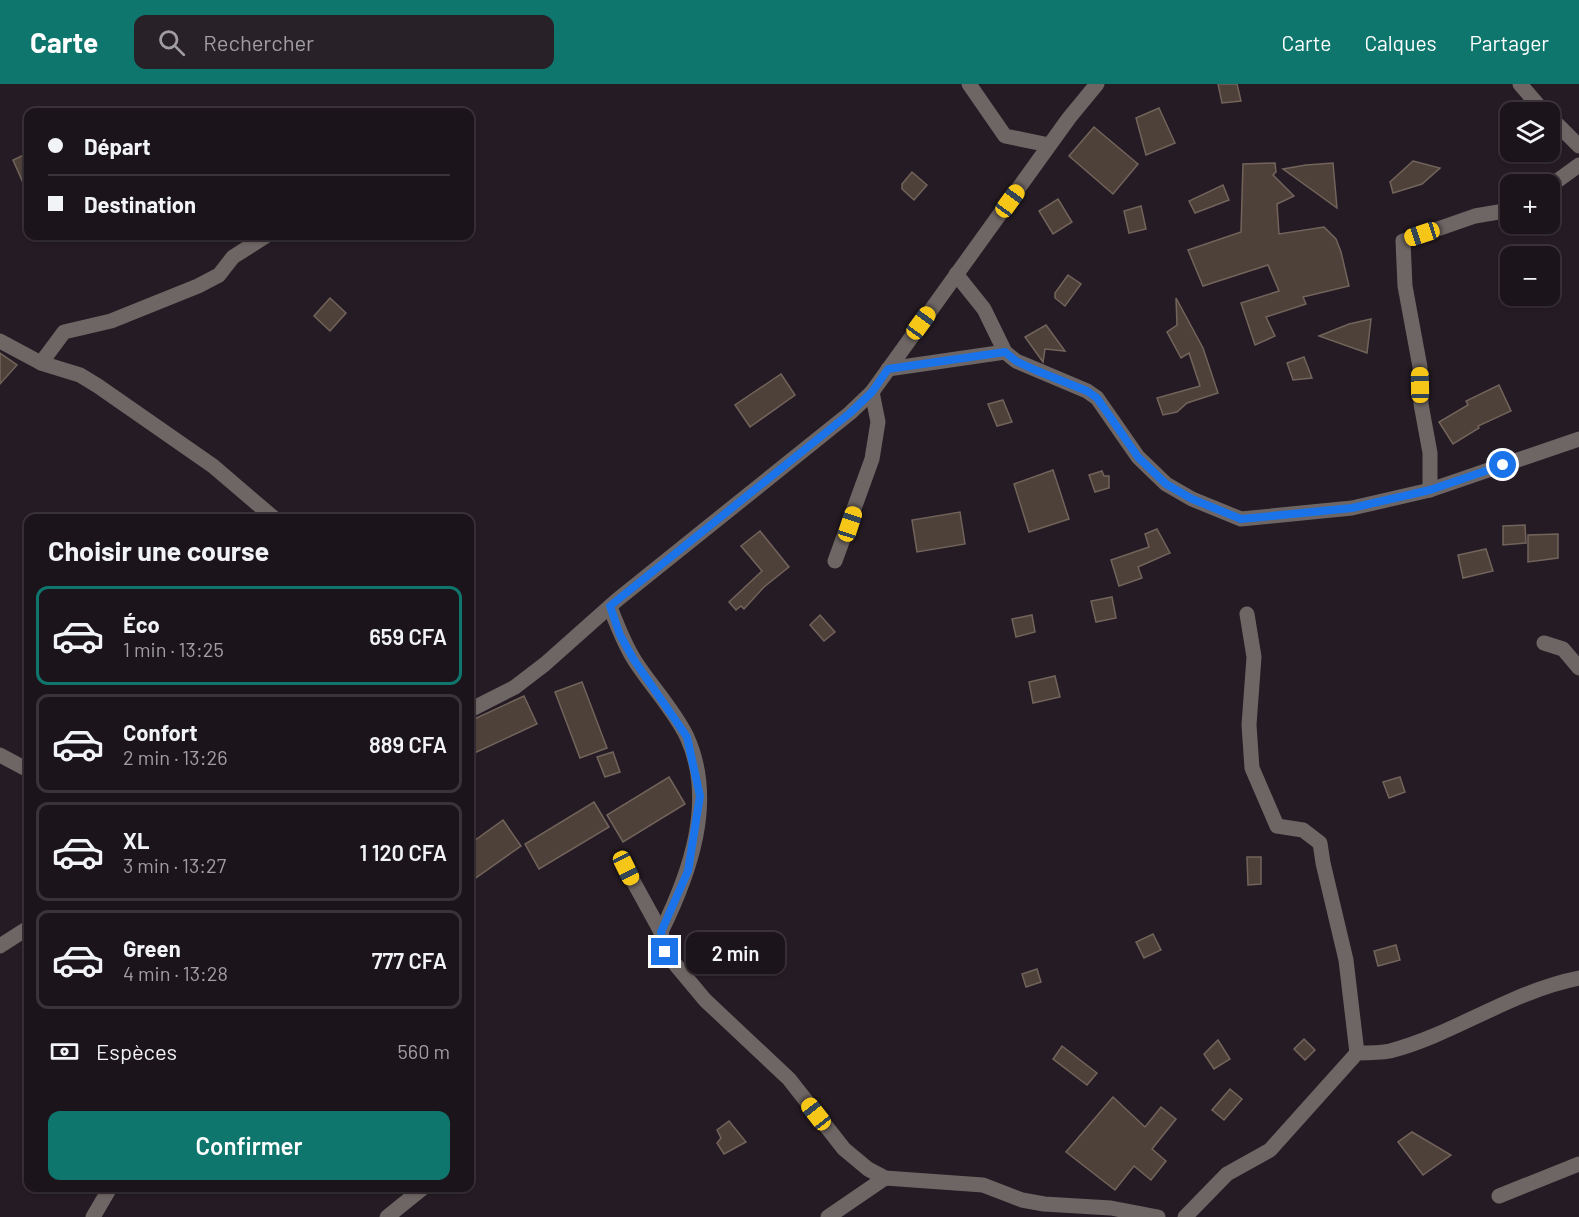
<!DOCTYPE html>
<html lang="fr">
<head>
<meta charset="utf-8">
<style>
	:root { --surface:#1c141b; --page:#292128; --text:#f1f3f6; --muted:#a09ea3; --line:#3a333a; --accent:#0f766e }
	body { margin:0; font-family:Barlow,sans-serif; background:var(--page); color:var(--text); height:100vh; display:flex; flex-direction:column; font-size:22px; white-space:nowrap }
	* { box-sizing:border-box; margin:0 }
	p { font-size:20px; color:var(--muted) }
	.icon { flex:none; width:33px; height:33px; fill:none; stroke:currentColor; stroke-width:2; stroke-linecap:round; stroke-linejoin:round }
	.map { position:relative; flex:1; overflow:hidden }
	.panel { position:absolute; left:24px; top:430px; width:450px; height:678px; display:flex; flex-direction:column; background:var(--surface); border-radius:12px; box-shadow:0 2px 4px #0004,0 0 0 2px var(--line) }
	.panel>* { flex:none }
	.hud { position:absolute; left:24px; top:24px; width:450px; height:132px; border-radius:12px; box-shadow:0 2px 4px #0004,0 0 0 2px var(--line); display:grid; align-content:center; height:132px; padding:0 24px; background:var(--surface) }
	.tools { position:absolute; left:1500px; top:18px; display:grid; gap:12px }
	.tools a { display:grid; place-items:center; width:60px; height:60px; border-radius:12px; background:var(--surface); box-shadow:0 2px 4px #0004,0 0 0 2px var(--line); font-size:30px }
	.end { position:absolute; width:27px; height:27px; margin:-14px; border:8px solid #1a73e8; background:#fff; box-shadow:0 0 0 3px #fff }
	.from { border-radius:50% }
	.bubble { position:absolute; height:42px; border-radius:12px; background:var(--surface); box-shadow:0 2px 4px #0004,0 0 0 2px var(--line); font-size:20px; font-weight:600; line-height:42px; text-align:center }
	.car { position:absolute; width:18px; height:36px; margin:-18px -9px; border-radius:8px; box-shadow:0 0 4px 2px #0007; background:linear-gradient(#f5c518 24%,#345 0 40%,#f5c518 0 76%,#345 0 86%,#f5c518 0) }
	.hud b { display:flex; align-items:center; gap:21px; height:57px; font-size:22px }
	.hud b+b { border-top:2px solid var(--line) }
	.hud i { width:15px; height:15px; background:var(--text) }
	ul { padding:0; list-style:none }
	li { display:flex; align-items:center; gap:18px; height:99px; margin:0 12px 9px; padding:0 12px; border:3px solid var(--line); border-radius:12px }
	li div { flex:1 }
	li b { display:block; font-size:22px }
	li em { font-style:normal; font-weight:600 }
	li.current { border-color:var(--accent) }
	li>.icon { width:54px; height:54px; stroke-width:1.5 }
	h2 { padding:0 24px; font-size:27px; line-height:72px }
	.pay { display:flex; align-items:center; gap:15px; height:66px; padding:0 24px; font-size:22px }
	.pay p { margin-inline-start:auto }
	.action { display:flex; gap:12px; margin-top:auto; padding:12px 24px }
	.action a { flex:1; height:69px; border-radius:12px; background:var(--accent); color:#fff; font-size:24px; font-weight:600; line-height:69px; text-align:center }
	header { display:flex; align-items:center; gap:36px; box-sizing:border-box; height:84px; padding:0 30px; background:var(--accent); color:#fff }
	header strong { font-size:28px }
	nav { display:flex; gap:33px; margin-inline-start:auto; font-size:21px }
	.search { width:420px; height:54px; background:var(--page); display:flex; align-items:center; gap:15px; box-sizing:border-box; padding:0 21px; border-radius:12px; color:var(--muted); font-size:22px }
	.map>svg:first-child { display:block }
	.building { fill:#4e4139; stroke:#72645b; stroke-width:1.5 }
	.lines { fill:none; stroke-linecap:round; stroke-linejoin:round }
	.minor { stroke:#6e6664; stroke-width:15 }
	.route { stroke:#1a73e8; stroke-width:8 }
</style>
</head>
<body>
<header>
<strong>Carte</strong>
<div class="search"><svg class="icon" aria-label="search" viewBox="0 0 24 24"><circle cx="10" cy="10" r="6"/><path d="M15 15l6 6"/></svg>Rechercher</div>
<nav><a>Carte</a><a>Calques</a><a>Partager</a></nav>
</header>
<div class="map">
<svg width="1579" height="1133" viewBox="0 0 1579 1133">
	<rect width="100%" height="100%" fill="#251b24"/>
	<g class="building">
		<path d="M1218,0H1237L1241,17L1222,19Z"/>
		<path d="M1159,24L1175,59L1146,71L1136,34Z"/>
		<path d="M1094,43L1138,80L1113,110L1069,72Z"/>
		<path d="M28,69V110L13,76Z"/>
		<path d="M1413,77L1440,84L1422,100L1393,109L1390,98Z"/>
		<path d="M1275,79L1276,88L1273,91L1294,112L1277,120L1279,150L1324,143L1336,155L1341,168L1349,202L1303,213L1306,220L1266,233L1275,252L1255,261L1241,219L1279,207L1268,181L1203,202L1188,166L1241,148L1243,80Z"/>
		<path d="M1333,79L1337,124L1283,85L1306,81Z"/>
		<path d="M912,88L927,101L914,116L902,105V100Z"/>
		<path d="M1223,101L1229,116L1195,129L1189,117Z"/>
		<path d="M1058,115L1072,138L1053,150L1039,127Z"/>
		<path d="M1141,122L1146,145L1129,149L1124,127Z"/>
		<path d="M1068,191L1081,200L1065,222L1055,214V209Z"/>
		<path d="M330,214L346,229L330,247L314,232Z"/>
		<path d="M1176,214L1203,264L1218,309L1187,319L1177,328L1163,331L1157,314L1200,302L1189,269L1181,274L1167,248L1177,241Z"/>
		<path d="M1371,235L1367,269L1319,252L1349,240Z"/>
		<path d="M1046,241L1065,267L1045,265L1043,278L1025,253Z"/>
		<path d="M0,269L17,281L0,300Z"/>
		<path d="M1304,273L1312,294L1293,296L1287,279Z"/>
		<path d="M781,290L795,311L750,343L735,321Z"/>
		<path d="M1499,301L1511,327L1478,342L1479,344L1453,360L1439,338L1468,321L1466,317Z"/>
		<path d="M1003,316L1012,338L997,342L988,320Z"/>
		<path d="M1053,386L1069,435L1029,448L1014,400Z"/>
		<path d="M1102,387L1104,392H1109V404L1095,408L1089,391Z"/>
		<path d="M960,428L965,460L917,468L912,436Z"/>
		<path d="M1525,441L1526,459L1503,461V442Z"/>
		<path d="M1157,445L1170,469L1138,483L1142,494L1119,502L1111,476L1149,463L1145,450Z"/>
		<path d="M760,447L789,483L764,503L744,525L741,522L736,526L729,518L762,487L741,462Z"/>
		<path d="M1558,450V474L1528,478V451Z"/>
		<path d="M1486,465L1493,487L1463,494L1458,471Z"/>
		<path d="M1112,513L1116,534L1096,538L1091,517Z"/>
		<path d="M820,531L835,548L824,557L810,541Z"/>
		<path d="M1032,531L1035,548L1016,553L1012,535Z"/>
		<path d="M1055,592L1060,613L1033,619L1029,598Z"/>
		<path d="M582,598L607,664L580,674L555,608Z"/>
		<path d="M524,612L537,640L470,671V637Z"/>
		<path d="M613,668L620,688L605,693L597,673Z"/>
		<path d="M669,693L685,720L623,758L607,731Z"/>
		<path d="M1400,693L1405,708L1389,714L1383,698Z"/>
		<path d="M594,718L609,743L539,785L525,760Z"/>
		<path d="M503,736L521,762L470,798V760Z"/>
		<path d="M1247,773H1261V800L1248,801Z"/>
		<path d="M1153,850L1161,866L1144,874L1136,858Z"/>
		<path d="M1396,861L1400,876L1378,882L1374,867Z"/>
		<path d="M1037,885L1041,898L1026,903L1022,890Z"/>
		<path d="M1304,955L1315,966L1305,976L1294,965Z"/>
		<path d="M1218,956L1230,975L1214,985L1204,970Z"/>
		<path d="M1062,962L1097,989L1087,1001L1053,975Z"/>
		<path d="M1230,1005L1242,1015L1224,1036L1212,1026Z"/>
		<path d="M1113,1013L1145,1043L1161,1023L1176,1035L1152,1065L1166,1077L1151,1096L1134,1082L1115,1106L1066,1068Z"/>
		<path d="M729,1037L746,1058L724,1070L717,1059L721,1054L717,1046Z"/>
		<path d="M1412,1048L1451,1071L1423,1091L1398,1058Z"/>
	</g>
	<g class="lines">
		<g class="minor">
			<path d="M969,0L1005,52L1049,61"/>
			<path d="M1520,0L1544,28"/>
			<path d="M1550,33L1579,62"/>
			<path d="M1550,102L1579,81"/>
			<path d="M956,190L984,225L1005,268L1016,277L1087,307L1097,314L1138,373L1166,400L1192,415L1241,435L1352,424L1430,406L1579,355"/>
			<path d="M0,257L41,279L80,291L98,302L213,382L275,435"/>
			<path d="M41,279L64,248L111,237L198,202L219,191L233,173L266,152"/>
			<path d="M888,285L1005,268"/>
			<path d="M1430,406V369L1421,320L1420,283L1405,202L1403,157L1475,132L1510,126"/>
			<path d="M835,477L872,375L878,338L872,308"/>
			<path d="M610,523C617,541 624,560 635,577C651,602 674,626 687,653C716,717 690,789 661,848"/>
			<path d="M1247,530L1254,573L1249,641L1252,684L1277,742L1303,746L1320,759L1323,779L1346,876L1357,969"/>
			<path d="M1544,559L1563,565L1579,584"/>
			<path d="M470,626L515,603L545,580L617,516L850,329L872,308L1069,34L1097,0"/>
			<path d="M0,671L28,686"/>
			<path d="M621,775L661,848L665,868L705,916L789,995L844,1065L868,1085L885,1094L983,1101L1022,1116L1044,1120L1111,1124L1158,1133"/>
			<path d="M0,862L28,844"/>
			<path d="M1499,1112L1579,1080"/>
			<path d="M93,1133L110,1104"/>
			<path d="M387,1133L423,1104"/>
			<path d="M828,1133L885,1094"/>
			<path d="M1185,1133L1227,1090L1270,1066L1357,969C1368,969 1380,969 1390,967C1455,950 1512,907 1579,894"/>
		</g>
	</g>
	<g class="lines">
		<path class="route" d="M665,868L661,848L688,787L700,712L687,653L634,576L620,551L610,522L850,329L872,308L888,285L1005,268L1016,277L1035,286L1087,307L1097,314L1138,373L1166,400L1192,415L1241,435L1352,424L1430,406L1503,381"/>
	</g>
</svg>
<div class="tools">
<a><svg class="icon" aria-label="layers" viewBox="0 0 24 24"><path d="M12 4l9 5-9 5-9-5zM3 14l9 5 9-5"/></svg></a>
<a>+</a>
<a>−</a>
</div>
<i class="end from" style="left:1503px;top:381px"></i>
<i class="end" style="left:665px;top:868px"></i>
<div class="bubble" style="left:686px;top:848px;width:99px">2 min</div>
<i class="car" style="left:1010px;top:117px;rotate:36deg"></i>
<i class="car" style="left:1422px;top:150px;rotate:252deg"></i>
<i class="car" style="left:921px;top:239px;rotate:36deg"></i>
<i class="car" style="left:1420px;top:301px;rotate:359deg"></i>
<i class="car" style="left:850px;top:440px;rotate:18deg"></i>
<i class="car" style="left:626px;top:784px;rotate:154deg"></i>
<i class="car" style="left:816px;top:1030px;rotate:322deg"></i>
<div class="hud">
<b><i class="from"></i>Départ</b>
<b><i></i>Destination</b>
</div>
<section class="panel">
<h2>Choisir une course</h2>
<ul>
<li class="current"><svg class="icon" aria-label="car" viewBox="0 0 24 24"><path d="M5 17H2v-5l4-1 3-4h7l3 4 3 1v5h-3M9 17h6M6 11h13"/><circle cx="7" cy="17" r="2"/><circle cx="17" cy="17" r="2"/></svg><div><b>Éco</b><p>1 min · 13:25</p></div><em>659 CFA</em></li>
<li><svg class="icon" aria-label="car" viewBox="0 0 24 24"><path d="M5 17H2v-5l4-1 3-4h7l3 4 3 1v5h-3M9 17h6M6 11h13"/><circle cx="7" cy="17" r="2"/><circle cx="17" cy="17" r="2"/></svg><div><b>Confort</b><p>2 min · 13:26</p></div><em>889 CFA</em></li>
<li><svg class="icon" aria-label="car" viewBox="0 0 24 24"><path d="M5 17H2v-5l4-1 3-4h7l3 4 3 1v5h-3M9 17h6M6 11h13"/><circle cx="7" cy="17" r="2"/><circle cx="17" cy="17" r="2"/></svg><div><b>XL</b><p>3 min · 13:27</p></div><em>1 120 CFA</em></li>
<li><svg class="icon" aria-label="car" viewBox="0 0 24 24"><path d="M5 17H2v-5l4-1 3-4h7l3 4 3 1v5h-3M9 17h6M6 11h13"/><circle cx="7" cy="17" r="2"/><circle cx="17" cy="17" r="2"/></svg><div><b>Green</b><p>4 min · 13:28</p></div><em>777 CFA</em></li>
</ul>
<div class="pay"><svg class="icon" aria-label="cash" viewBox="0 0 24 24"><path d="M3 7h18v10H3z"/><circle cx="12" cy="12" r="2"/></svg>Espèces<p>560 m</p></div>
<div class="action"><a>Confirmer</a></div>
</section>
</div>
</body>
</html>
